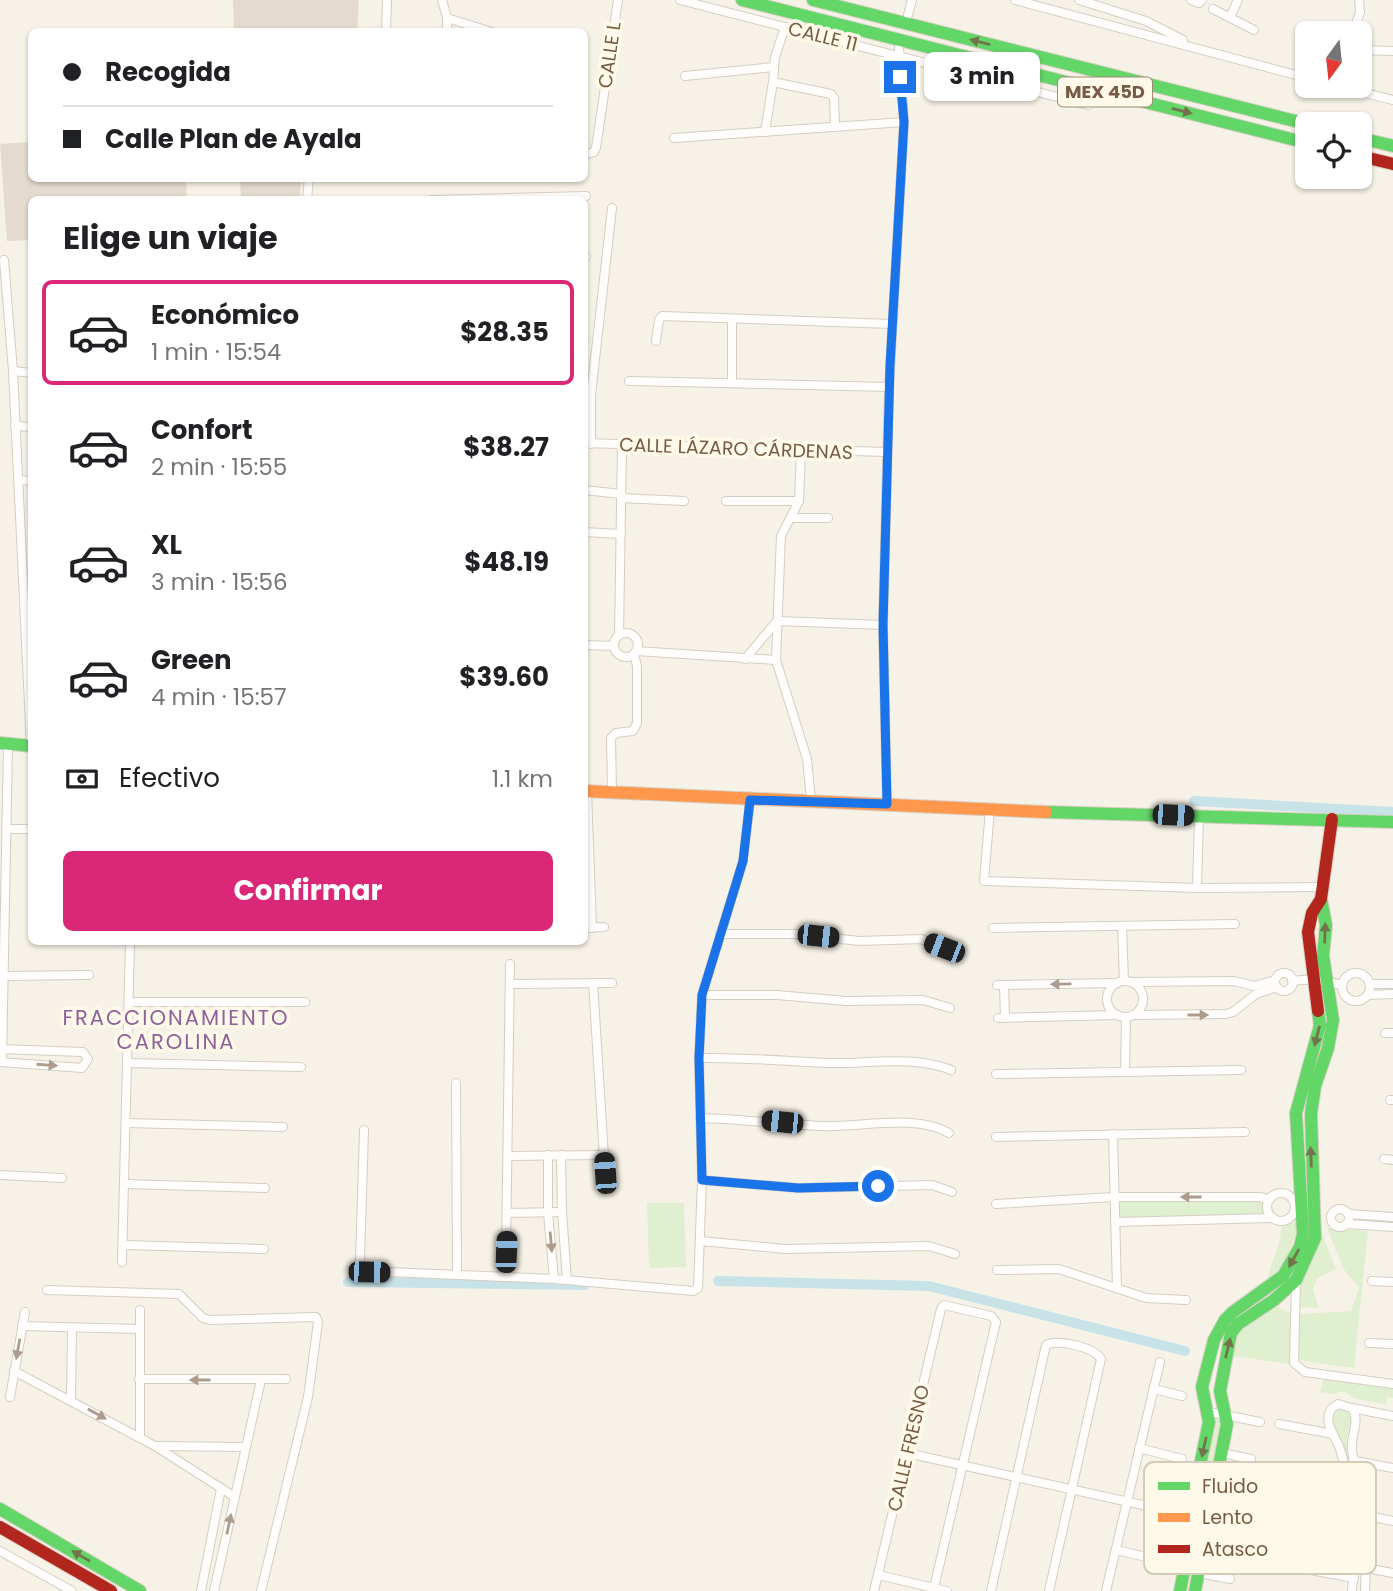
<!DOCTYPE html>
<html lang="es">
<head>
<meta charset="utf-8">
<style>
	:root { --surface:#fff; --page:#f2f2f2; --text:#202124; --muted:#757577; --line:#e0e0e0; --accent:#db2777 }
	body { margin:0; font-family:Poppins,sans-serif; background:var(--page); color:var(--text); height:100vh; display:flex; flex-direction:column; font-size:26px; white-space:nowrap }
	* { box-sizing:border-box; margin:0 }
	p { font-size:23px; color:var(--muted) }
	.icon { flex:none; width:38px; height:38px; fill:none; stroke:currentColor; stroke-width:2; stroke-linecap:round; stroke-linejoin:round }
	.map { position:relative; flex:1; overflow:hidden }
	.panel { position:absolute; left:28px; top:196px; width:560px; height:749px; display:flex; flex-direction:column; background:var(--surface); border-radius:10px; box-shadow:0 2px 5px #0004 }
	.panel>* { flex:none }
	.guide { position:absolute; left:28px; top:28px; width:560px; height:154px; border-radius:10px; box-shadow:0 2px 5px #0004; display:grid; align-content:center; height:154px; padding:0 35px; background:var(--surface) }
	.needle { width:46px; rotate:195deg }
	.controls { position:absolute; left:1295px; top:21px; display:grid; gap:14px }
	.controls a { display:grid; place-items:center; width:77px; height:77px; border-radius:10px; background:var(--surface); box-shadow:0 2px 5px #0004; font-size:35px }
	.end { position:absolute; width:32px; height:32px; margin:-16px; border:9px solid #1a73e8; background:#fff; box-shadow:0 0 0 4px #fff }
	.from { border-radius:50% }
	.bubble { position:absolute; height:49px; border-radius:10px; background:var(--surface); box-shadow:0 2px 5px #0004; font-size:23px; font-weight:700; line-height:49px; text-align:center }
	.car { position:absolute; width:21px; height:42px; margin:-21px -10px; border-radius:9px; box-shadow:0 0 5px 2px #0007; background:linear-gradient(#222 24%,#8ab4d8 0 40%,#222 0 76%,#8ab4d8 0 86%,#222 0) }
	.guide b { display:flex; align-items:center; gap:24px; height:66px; font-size:26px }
	.guide b+b { border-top:2px solid var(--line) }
	.guide i { width:18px; height:18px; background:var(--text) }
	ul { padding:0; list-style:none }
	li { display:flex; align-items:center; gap:21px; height:105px; margin:0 14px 10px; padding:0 21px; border:4px solid transparent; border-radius:10px }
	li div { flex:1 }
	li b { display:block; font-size:26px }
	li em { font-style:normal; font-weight:700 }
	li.selected { border-color:var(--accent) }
	li>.icon { width:63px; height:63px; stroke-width:1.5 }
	h2 { padding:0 35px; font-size:32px; line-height:84px }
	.pay { display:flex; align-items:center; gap:18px; height:77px; padding:0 35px; font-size:26px }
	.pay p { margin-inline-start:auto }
	.cta { display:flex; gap:14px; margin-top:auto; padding:14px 35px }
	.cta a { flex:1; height:80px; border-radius:10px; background:var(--accent); color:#fff; font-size:28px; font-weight:700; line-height:80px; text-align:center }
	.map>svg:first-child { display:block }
	.green { fill:#dfefd0 }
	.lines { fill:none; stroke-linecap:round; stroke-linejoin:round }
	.canal { stroke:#c7e3e8; stroke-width:10 }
	.building { fill:#e4dbce }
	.street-casing { stroke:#d6cdc2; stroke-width:10 }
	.fast-casing { stroke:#d8cfc3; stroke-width:14 }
	.slow-casing { stroke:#d8cfc3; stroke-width:14 }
	.jam-casing { stroke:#d8cfc3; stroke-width:14 }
	.street { stroke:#fefdfb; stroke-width:8 }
	.fast { stroke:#63d668; stroke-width:12 }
	.slow { stroke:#ff974d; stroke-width:12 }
	.jam { stroke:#b3261e; stroke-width:12 }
	.oneway { fill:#73744c }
	.oneway2 { fill:#ad9c8e }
	.route { stroke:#1a73e8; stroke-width:9 }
	.labels { text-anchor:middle; stroke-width:7; stroke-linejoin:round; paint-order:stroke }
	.shield { fill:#fff9e9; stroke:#a08b76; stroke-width:2 }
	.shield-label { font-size:18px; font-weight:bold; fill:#775c45 }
	.street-label { font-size:19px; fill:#775c45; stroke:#fff9e9 }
	.neighbourhood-label { font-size:21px; letter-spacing:2px; fill:#8e609c; stroke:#fff9e9 }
	.key { fill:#fff9e9; stroke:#d6cab8; stroke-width:2 }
	.key-label { font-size:19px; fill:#775c45 }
</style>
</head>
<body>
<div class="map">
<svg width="1393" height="1591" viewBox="0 0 1393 1591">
	<rect width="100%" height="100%" fill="#f7f2e7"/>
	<g class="green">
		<path d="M1266,1200L1267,1216L1120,1219L1119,1201Z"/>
		<path d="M647,1203H684L686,1267L649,1268Z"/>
		<path d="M1282,1223H1300L1285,1263L1266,1283C1271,1262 1281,1244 1282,1223Z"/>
		<path d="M1327,1228L1368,1231L1354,1368L1297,1360L1300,1314L1351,1311L1359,1288L1343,1268Z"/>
		<path d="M1320,1229L1336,1269L1317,1278L1313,1290L1319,1308L1300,1307V1280Z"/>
		<path d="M1275,1305L1293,1315L1289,1364L1234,1356L1239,1328Z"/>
		<path d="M1324,1379L1393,1385V1398L1388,1396L1386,1404L1356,1399L1343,1391L1334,1394L1320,1392Z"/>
		<path d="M1340,1407L1349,1409L1353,1418L1346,1440L1356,1488L1363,1549H1358L1352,1489L1330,1417L1333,1410Z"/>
		<path d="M1212,1416L1224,1418L1207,1510L1195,1508Z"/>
	</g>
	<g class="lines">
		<g class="canal">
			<path d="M1194,801L1393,812"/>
			<path d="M718,1281L929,1286L1185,1351"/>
			<path d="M348,1282L585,1285"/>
		</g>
	</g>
	<g class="building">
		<path d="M233,0H359L357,32H234Z"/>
		<path d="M32,142V178H186L187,200H32V240L7,241L0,144Z"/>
		<path d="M240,178H301L300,200H241Z"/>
	</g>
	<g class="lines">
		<defs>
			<g id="street">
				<path d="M442,0L447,18V32"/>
				<path d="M680,0L1088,105"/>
				<path d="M1015,0L1307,78"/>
				<path d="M1079,0L1146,21L1183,40"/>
				<path d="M1191,0L1199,3L1202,0"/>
				<path d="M1213,9L1254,30"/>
				<path d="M908,15L912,0"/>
				<path d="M1230,17L1238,0"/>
				<path d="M447,18L492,32"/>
				<path d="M785,27L775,57L773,82L831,94L834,98L835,126"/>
				<path d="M386,32L387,0"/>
				<path d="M1353,33L1360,12L1359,0"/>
				<path d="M1360,50L1393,51"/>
				<path d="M685,76L773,67"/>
				<path d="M1337,86L1393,100"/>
				<path d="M765,132L773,82"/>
				<path d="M674,138L904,122"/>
				<path d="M584,155L594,152L596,148L618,0"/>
				<path d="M307,200L309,178"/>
				<path d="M431,200L586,196"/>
				<path d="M584,257H586"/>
				<path d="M4,260L13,371L31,746"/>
				<path d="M732,319V382"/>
				<path d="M656,341L659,320L662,316L892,324"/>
				<path d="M13,371L32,373"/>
				<path d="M629,381L889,387"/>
				<path d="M15,426L32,427"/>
				<path d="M584,443L887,452"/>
				<path d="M591,444V395L612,208"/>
				<path d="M801,451L799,501L781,536L776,660L807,759L811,800"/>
				<path d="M18,480L32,481"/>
				<path d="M584,490L621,494"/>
				<path d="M621,498L684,501"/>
				<path d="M726,501H799"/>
				<path d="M792,518H828"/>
				<path d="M584,532L621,534"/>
				<circle cx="626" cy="645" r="12"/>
				<path d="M619,635L622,445"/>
				<path d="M584,645L614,646"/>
				<path d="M636,651L776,660"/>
				<path d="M745,659L777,621L883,625"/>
				<path d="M587,791L592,928"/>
				<path d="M612,792L611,738L616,733L633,731L637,723V666L634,654"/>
				<path d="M887,804L883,625L889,387L904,122L899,48"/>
				<path d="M990,810L984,881L1197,888L1322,887"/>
				<path d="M6,829H32"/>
				<path d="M1197,888L1199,816"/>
				<path d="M1122,926L1124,981"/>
				<path d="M584,928L604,927"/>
				<path d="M993,928L1235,924"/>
				<path d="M720,934H797L859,941L921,939L944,948"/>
				<circle cx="1356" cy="987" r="14"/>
				<circle cx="1284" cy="982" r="9"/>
				<path d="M3,976L89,975"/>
				<path d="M1292,981L1314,979L1342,985"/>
				<circle cx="1125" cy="999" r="18"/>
				<path d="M1132,982L1234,981L1254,986L1275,980"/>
				<path d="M593,983L605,1173"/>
				<path d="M511,984L612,983"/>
				<path d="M1370,984H1393"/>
				<path d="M997,985L1117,983"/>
				<path d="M1004,985L1005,1018"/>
				<path d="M702,995H777L846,1001L923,1000L950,1008"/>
				<path d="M1368,995L1393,994"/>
				<path d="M130,1002H305"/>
				<path d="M1133,1015L1226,1014L1233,1012L1256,994L1277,987"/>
				<path d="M998,1018L1117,1015"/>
				<path d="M1385,1033H1393"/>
				<path d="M0,1049L83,1052L88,1059L82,1068L0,1062"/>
				<path d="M699,1058C742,1057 785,1061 828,1063C869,1064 912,1055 951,1070"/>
				<path d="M2,1062L8,744"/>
				<path d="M128,1063L301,1067"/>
				<path d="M1125,1072L1126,1017"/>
				<path d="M996,1074L1241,1070"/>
				<path d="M456,1083L457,1274"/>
				<path d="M1390,1100H1393"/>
				<path d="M700,1118C740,1119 780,1124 820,1126C858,1128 916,1113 949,1133"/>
				<path d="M127,1123L283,1127"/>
				<path d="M364,1130L360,1260L361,1266L366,1271L554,1279L693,1291L698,1288L702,1180L699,1058L702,995L743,861L750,800"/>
				<path d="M1113,1134L1117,1288"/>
				<path d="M996,1137L1245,1132"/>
				<path d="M548,1155V1213L554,1279"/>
				<path d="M561,1155L562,1212L567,1280"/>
				<path d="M508,1156L603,1155"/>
				<path d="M1384,1159L1393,1160"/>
				<path d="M0,1175L62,1178"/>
				<path d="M702,1180L798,1188L932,1185L952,1192"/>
				<path d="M125,1184L265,1188"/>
				<circle cx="1281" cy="1207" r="14"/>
				<path d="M996,1204L1114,1197H1259L1270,1199"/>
				<circle cx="1340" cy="1218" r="9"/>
				<path d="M507,1213L562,1212"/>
				<path d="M1349,1214L1393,1217"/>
				<path d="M1115,1222L1273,1218"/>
				<path d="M1347,1224L1393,1227"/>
				<path d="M701,1241L785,1249L929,1246L955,1254"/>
				<path d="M124,1245L264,1249"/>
				<path d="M506,1252L510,964"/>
				<path d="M122,1262L130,942"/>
				<path d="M997,1270L1059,1269L1146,1298L1186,1300"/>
				<path d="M1296,1280L1294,1363L1305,1372L1393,1384"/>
				<path d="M1372,1281L1393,1282"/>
				<path d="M47,1290L179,1294L203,1318L210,1320L316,1317L318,1322L308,1397L261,1591"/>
				<path d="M140,1310V1437"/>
				<path d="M22,1326L139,1329"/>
				<path d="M1369,1343L1393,1344"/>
				<path d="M14,1371L155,1446L235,1497"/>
				<path d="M139,1379H286"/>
				<path d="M1154,1389L1182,1396"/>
				<path d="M10,1397L25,1312"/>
				<path d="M71,1400L72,1328"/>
				<path d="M1352,1408L1393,1416"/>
				<path d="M1209,1412L1260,1422"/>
				<path d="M1279,1424L1333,1434"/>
				<path d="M157,1446L245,1447"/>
				<path d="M1139,1448L1182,1459"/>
				<path d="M907,1453L1147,1506L1190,1523L1210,1520"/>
				<path d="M1222,1453L1251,1459"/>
				<path d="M1355,1461L1393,1468"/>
				<path d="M1268,1470L1347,1485"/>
				<path d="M1153,1507L1192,1504"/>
				<path d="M1211,1511L1243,1517"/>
				<path d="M1262,1514L1353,1533"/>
				<path d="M1364,1515L1393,1521"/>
				<path d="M1116,1550L1163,1561"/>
				<path d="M0,1551L72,1591"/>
				<path d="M1255,1560L1354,1578"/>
				<path d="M1366,1568L1393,1573"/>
				<path d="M1199,1573L1230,1579"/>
				<path d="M878,1575L947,1591"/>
				<path d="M201,1591L221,1489"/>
				<path d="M214,1591L261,1380"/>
				<path d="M874,1591L941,1309L944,1305L991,1316L996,1322L934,1588"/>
				<path d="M991,1591L1046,1345C1058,1339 1094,1347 1101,1359L1049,1591"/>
				<path d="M1106,1591L1160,1362"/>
				<path d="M1352,1591C1357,1545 1354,1493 1340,1449C1335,1435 1323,1424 1331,1409L1338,1404L1352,1408C1361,1422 1350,1435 1352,1450C1360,1501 1368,1538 1365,1591"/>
			</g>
			<g id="fast">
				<path d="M742,0L1307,143"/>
				<path d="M813,0L1307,124"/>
				<path d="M1360,138L1393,146"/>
				<path d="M0,743L32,746"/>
				<path d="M1046,812L1393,822"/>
				<path d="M0,1509L140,1591"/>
				<path d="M1180,1591L1189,1545L1192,1504L1209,1422L1202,1387L1214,1340L1225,1320L1233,1312L1283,1276L1300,1247L1303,1234L1296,1113L1320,1025L1318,1011"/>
				<path d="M1195,1591L1227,1424L1220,1391L1231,1333L1238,1324L1274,1300L1296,1280L1315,1238L1311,1114L1315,1086L1328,1048L1333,1020L1323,956L1326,925L1321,899"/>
			</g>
			<path id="slow" d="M584,791L1046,812"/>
			<g id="jam">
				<path d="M1360,156L1393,164"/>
				<path d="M1318,1011L1308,932L1312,913L1321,899L1332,819"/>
				<path d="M0,1527L111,1591"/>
			</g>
		</defs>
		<use href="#street" class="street-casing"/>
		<use href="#fast" class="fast-casing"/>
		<use href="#slow" class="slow-casing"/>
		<use href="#jam" class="jam-casing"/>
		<use href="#street" class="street"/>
		<use href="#fast" class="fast"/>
		<use href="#slow" class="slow"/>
		<use href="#jam" class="jam"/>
	</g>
	<defs><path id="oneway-solid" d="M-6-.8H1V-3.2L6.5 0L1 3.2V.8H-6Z" transform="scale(1.75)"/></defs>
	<g class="oneway">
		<use href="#oneway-solid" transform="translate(980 42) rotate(-166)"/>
		<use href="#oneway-solid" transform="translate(1182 111) rotate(14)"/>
		<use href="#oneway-solid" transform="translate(1325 933) rotate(-88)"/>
		<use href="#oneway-solid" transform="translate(1317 1036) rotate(104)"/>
		<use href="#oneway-solid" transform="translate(1311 1157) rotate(-92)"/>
		<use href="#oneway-solid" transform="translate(1294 1258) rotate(119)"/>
		<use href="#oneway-solid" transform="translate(1228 1348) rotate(-76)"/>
		<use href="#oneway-solid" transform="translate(1204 1447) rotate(102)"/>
		<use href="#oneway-solid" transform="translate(81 1556) rotate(-150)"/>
	</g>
	<g class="oneway2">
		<use href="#oneway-solid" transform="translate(1061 984) rotate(179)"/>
		<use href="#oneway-solid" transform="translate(1198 1015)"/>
		<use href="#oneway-solid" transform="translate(47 1065) rotate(4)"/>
		<use href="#oneway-solid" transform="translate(1191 1197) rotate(180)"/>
		<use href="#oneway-solid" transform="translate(551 1242) rotate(85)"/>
		<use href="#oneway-solid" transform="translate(18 1349) rotate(100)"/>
		<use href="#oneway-solid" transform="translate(200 1380) rotate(-180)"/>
		<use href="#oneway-solid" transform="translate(97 1414) rotate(29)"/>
		<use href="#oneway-solid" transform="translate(229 1524) rotate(-78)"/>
	</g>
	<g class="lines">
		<path class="route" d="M878,1186L798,1188L702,1180L699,1058L702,995L743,861L750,800L887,804L883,625L890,366L904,122L900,77"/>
	</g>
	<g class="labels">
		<rect class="shield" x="1058" y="77.5" width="94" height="29" rx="5"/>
		<g class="shield-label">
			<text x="1105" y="98">MEX 45D</text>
		</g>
		<g class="street-label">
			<text transform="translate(823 36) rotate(14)" y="7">CALLE 11</text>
			<text transform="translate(609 55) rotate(-82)" y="7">CALLE L</text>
			<text transform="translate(736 448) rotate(2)" y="7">CALLE LÁZARO CÁRDENAS</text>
			<text transform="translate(908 1448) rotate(-77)" y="7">CALLE FRESNO</text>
		</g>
		<g class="neighbourhood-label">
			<text x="176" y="1025">FRACCIONAMIENTO<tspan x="176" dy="24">CAROLINA</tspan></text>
		</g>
	</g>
	<rect x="1144" y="1462" width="232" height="112" rx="10" class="key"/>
	<rect x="1158" y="1482" width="32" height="8" fill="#63d668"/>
	<rect x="1158" y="1513" width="32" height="9" fill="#ff974d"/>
	<rect x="1158" y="1545" width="32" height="8" fill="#b3261e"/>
	<g class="key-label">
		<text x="1202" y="1493">Fluido</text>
		<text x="1202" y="1524">Lento</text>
		<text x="1202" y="1556">Atasco</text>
	</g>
</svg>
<div class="controls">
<a><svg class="needle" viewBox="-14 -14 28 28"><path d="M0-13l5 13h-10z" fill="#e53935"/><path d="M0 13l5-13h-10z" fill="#757577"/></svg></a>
<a><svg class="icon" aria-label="locate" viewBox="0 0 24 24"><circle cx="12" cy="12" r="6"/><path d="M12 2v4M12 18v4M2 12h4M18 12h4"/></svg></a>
</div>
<i class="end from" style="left:878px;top:1186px"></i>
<i class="end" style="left:900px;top:77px"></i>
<div class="bubble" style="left:924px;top:52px;width:116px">3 min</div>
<i class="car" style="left:1173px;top:815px;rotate:92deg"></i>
<i class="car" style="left:818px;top:936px;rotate:96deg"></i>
<i class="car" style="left:944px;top:948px;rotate:291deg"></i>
<i class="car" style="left:782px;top:1122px;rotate:276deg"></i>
<i class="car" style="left:605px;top:1173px;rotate:356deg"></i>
<i class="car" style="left:506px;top:1252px;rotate:2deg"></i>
<i class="car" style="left:369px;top:1272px;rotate:91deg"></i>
<div class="guide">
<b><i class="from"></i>Recogida</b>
<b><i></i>Calle Plan de Ayala</b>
</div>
<section class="panel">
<h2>Elige un viaje</h2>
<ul>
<li class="selected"><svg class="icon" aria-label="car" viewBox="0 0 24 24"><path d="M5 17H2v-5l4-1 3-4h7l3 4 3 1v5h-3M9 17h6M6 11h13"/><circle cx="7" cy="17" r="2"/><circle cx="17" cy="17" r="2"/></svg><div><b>Económico</b><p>1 min · 15:54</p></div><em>$28.35</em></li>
<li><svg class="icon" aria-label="car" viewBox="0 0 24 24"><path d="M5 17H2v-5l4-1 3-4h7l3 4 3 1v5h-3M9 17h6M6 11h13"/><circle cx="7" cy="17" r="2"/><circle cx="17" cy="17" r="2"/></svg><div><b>Confort</b><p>2 min · 15:55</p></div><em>$38.27</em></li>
<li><svg class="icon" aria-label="car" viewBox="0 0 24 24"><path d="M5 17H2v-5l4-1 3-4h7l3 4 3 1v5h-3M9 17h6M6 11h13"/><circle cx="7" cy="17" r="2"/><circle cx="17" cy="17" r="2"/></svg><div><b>XL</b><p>3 min · 15:56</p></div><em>$48.19</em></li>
<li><svg class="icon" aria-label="car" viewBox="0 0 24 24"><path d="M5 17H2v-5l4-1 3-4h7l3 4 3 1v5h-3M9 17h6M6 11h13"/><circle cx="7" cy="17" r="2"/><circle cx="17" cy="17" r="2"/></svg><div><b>Green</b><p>4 min · 15:57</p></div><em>$39.60</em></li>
</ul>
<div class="pay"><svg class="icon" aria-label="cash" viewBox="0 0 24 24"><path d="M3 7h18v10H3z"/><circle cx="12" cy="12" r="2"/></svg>Efectivo<p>1.1 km</p></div>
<div class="cta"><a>Confirmar</a></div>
</section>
</div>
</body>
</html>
